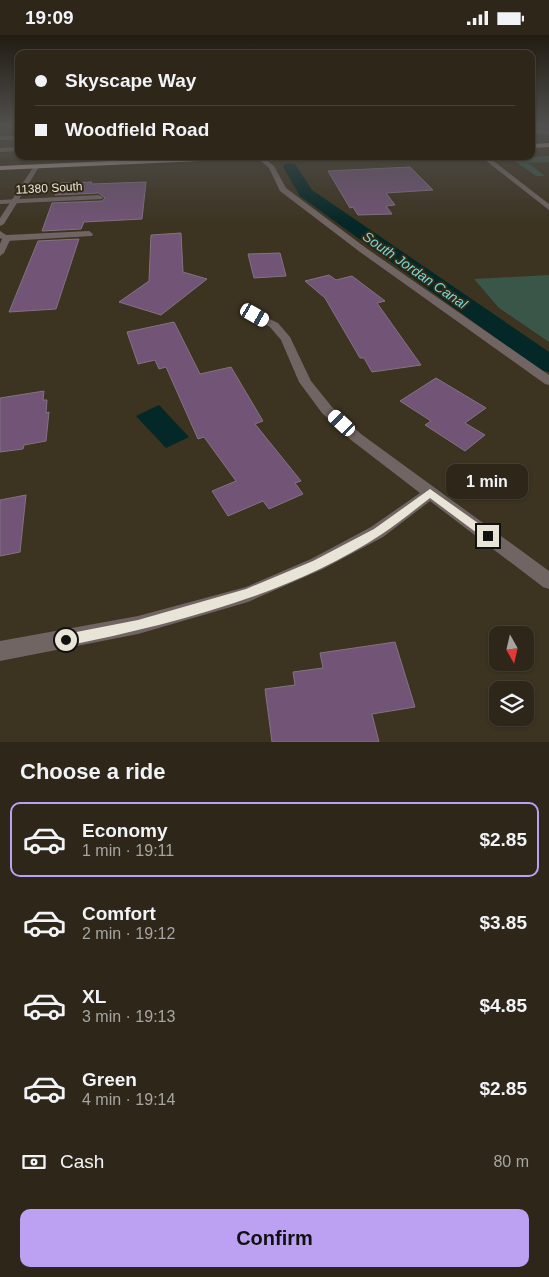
<!DOCTYPE html>
<html lang="en">
<head>
<meta charset="utf-8">
<style>
	:root { --surface:#2d2619; --page:#393226; --text:#f1f3f6; --muted:#a7a5a2; --line:#484338; --accent:#bca0f2 }
	body { margin:0; font-family:Helvetica,sans-serif; background:var(--page); color:var(--text); height:100vh; display:flex; flex-direction:column; font-size:19px; white-space:nowrap }
	* { box-sizing:border-box; margin:0 }
	p { font-size:16px; color:var(--muted) }
	.icon { flex:none; width:28px; height:28px; fill:none; stroke:currentColor; stroke-width:2; stroke-linecap:round; stroke-linejoin:round }
	.map { position:relative; height:707px; overflow:hidden }
	.side { display:flex; flex-direction:column; background:var(--surface); flex:1 }
	.side>* { flex:none }
	.banner { position:absolute; left:15px; top:15px; width:520px; height:110px; border-radius:10px; box-shadow:0 1px 4px #0004,0 0 0 1px var(--line); display:grid; align-content:center; height:110px; padding:0 20px; background:var(--surface) }
	.needle { width:32px; rotate:172deg }
	.tools { position:absolute; left:489px; top:591px; display:grid; gap:10px }
	.tools a { display:grid; place-items:center; width:45px; height:45px; border-radius:10px; background:var(--surface); box-shadow:0 1px 4px #0004,0 0 0 1px var(--line); font-size:25px }
	.end { position:absolute; width:22px; height:22px; margin:-11px; border:6px solid #e9e4d8; background:#111; box-shadow:0 0 0 2px #111 }
	.from { border-radius:50% }
	.bubble { position:absolute; height:35px; border-radius:10px; background:var(--surface); box-shadow:0 1px 4px #0004,0 0 0 1px var(--line); font-size:16px; font-weight:800; line-height:35px; text-align:center }
	.car { position:absolute; width:15px; height:30px; margin:-15px -8px; border-radius:6px; box-shadow:0 0 4px 1px #0007; background:linear-gradient(#fff 24%,#345 0 40%,#fff 0 76%,#345 0 86%,#fff 0) }
	.banner b { display:flex; align-items:center; gap:18px; height:48px; font-size:19px }
	.banner b+b { border-top:1px solid var(--line) }
	.banner i { width:12px; height:12px; background:var(--text) }
	ul { padding:0; list-style:none }
	li { display:flex; align-items:center; gap:15px; height:75px; margin:0 10px 8px; padding:0 10px; border:2px solid transparent; border-radius:10px }
	li div { flex:1 }
	li b { display:block; font-size:19px }
	li em { font-style:normal; font-weight:800 }
	li.active { border-color:var(--accent) }
	li>.icon { width:45px; height:45px; stroke-width:1.5 }
	h2 { padding:0 20px; font-size:22px; line-height:60px }
	.pay { display:flex; align-items:center; gap:12px; height:55px; padding:0 20px; font-size:19px }
	.pay p { margin-inline-start:auto }
	.primary-button { display:flex; gap:10px; margin-top:auto; padding:10px 20px }
	.primary-button a { flex:1; height:58px; border-radius:10px; background:var(--accent); color:#111; font-size:20px; font-weight:800; line-height:58px; text-align:center }
	.status { display:flex; justify-content:space-between; align-items:center; height:35px; padding:0 25px; background:var(--surface); direction:ltr }
	.status svg { height:14px; fill:currentColor }
	.map>svg:first-child { display:block }
	.built { fill:#443920 }
	.green { fill:#395649 }
	.water { fill:#042727 }
	.lines { fill:none; stroke-linecap:round; stroke-linejoin:round }
	.canal { fill:#042727; fill-rule:evenodd }
	.building { fill:#715476; stroke:#827384 }
	.lane { fill:#706563; fill-rule:evenodd }
	.street { fill:#706563; fill-rule:evenodd }
	.primary { fill:#aa958f; fill-rule:evenodd }
	.route { fill:#e9e4d8 }
	.labels { text-anchor:middle; stroke-width:4; stroke-linejoin:round; paint-order:stroke }
	.far-street-label { font-size:12px; fill:#e9e4d8; stroke:#322917 }
	.far-water-label { font-size:14px; font-style:italic; fill:#74d8d9; stroke:#322917 }
</style>
</head>
<body>
<div class="status"><b>19:09</b><svg viewBox="0 0 49 12"><path d="M0 12V9h3v3zM5 12V6h3v6zM10 12V3h3v9zM15 12V0h3v12zM26 1h20v11H26zM47 4h2v5h-2z"/></svg></div>
<div class="map">
<svg width="549" height="707" viewBox="0 0 549 707">
	<rect width="100%" height="100%" fill="#3c3321"/>
	<path class="built" d="M0,90H19V121H59L0,124Z"/>
	<g class="green">
		<path d="M549,121V127L528,128L545,141H536L511,123Z"/>
		<path d="M549,240V307L499,273L474,244Z"/>
	</g>
	<path class="water" d="M159,370L189,402L166,413L136,381Z"/>
	<g class="lines">
		<path class="canal" d="M290,128L295,129L312,155L549,317V337L540,335L300,161L283,132L285,129Z"/>
	</g>
	<g class="building">
		<path d="M410,132L433,155L386,158L395,170L386,171L392,179L358,180L353,172L350,173L328,136Z"/>
		<path d="M92,147L91,149L146,147L142,184L84,187L81,194L42,196L52,168L102,166L105,163L99,158L55,160L61,148Z"/>
		<path d="M181,198L183,237L207,244L161,280L119,267L149,246L151,200Z"/>
		<path d="M79,204L56,274L9,277L38,206Z"/>
		<path d="M280,218L286,241L254,243L248,219Z"/>
		<path d="M329,240L336,245L352,241L385,266L377,268L421,330L372,337L364,323H360L325,263L305,246Z"/>
		<path d="M174,287L200,339L231,332L263,386L255,389L301,446L295,448L303,459L269,474L263,466L228,481L212,456L236,446L204,402L198,404L166,332L159,334L155,325L138,329L127,297Z"/>
		<path d="M436,343L486,373L465,388L485,400L465,416L425,390L431,386L400,366Z"/>
		<path d="M44,356L43,365H47L46,378L49,377L46,406L24,410L23,414L0,417V363Z"/>
		<path d="M26,460L20,517L0,521V465Z"/>
		<path d="M395,607L415,672L372,679L379,707H272L265,654L295,650L293,637L323,633L320,618Z"/>
	</g>
	<g class="lines">
		<g class="lane">
			<path d="M531,93L549,96V100L531,97Z"/>
			<rect x="0" y="101" width="19" height="4"/>
			<path d="M19,112V116L0,117V113Z"/>
			<path d="M255,121H262L274,131L286,153L366,213L549,340V350L545,349L360,217L280,156L269,133Z"/>
			<path d="M480,121H487L549,169V175Z"/>
			<path d="M99,160L103,162L102,164L0,169V165Z"/>
			<path d="M89,196L93,199L92,201L7,206L3,203L7,200Z"/>
		</g>
		<g class="street">
			<path d="M34,131L39,132L4,189L0,191V183Z"/>
			<path d="M0,196L11,203L4,218L0,221V209L2,204L0,203Z"/>
			<path d="M255,277L278,288L290,302L311,346L332,372L361,399L549,536V554L543,552L430,466L383,502L323,534L248,567L138,599L0,626V606L138,581L246,552L311,524L371,492L420,458L351,405L322,378L299,347L281,305L270,292L250,280Z"/>
		</g>
		<g class="primary">
			<path d="M549,108V112L531,113V109Z"/>
			<path d="M221,121H273L270,123L0,135V131Z"/>
		</g>
	</g>
	<linearGradient id="sky" x2="0" y2="1"><stop stop-color="#211c12"/><stop offset="0.48" stop-color="#50504e"/><stop offset="1" stop-color="#50504e" stop-opacity="0"/></linearGradient>
	<rect width="549" height="189" fill="url(#sky)"/>
	<path class="route" d="M430,454L492,498L494,501L492,504H485L430,463C414,475 399,488 382,499C290,560 172,589 66,611L61,609L60,605L61,601L66,599L138,585L246,554L313,526L374,494Z"/>
	<g class="labels">
		<g class="far-street-label">
			<text transform="translate(49 153) rotate(-3)" y="4">11380 South</text>
		</g>
		<g class="far-water-label">
			<text transform="translate(415 235) rotate(35)" y="5">South Jordan Canal</text>
		</g>
	</g>
</svg>
<div class="tools">
<a><svg class="needle" viewBox="-14 -14 28 28"><path d="M0-13l5 13h-10z" fill="#e53935"/><path d="M0 13l5-13h-10z" fill="#a7a5a2"/></svg></a>
<a><svg class="icon" aria-label="layers" viewBox="0 0 24 24"><path d="M12 4l9 5-9 5-9-5zM3 14l9 5 9-5"/></svg></a>
</div>
<i class="end from" style="left:66px;top:605px"></i>
<i class="end" style="left:488px;top:501px"></i>
<div class="bubble" style="left:446px;top:429px;width:82px">1 min</div>
<i class="car" style="left:255px;top:280px;rotate:120deg"></i>
<i class="car" style="left:342px;top:388px;rotate:313deg"></i>
<div class="banner">
<b><i class="from"></i>Skyscape Way</b>
<b><i></i>Woodfield Road</b>
</div>
</div>
<section class="side">
<h2>Choose a ride</h2>
<ul>
<li class="active"><svg class="icon" aria-label="car" viewBox="0 0 24 24"><path d="M5 17H2v-5l4-1 3-4h7l3 4 3 1v5h-3M9 17h6M6 11h13"/><circle cx="7" cy="17" r="2"/><circle cx="17" cy="17" r="2"/></svg><div><b>Economy</b><p>1 min · 19:11</p></div><em>$2.85</em></li>
<li><svg class="icon" aria-label="car" viewBox="0 0 24 24"><path d="M5 17H2v-5l4-1 3-4h7l3 4 3 1v5h-3M9 17h6M6 11h13"/><circle cx="7" cy="17" r="2"/><circle cx="17" cy="17" r="2"/></svg><div><b>Comfort</b><p>2 min · 19:12</p></div><em>$3.85</em></li>
<li><svg class="icon" aria-label="car" viewBox="0 0 24 24"><path d="M5 17H2v-5l4-1 3-4h7l3 4 3 1v5h-3M9 17h6M6 11h13"/><circle cx="7" cy="17" r="2"/><circle cx="17" cy="17" r="2"/></svg><div><b>XL</b><p>3 min · 19:13</p></div><em>$4.85</em></li>
<li><svg class="icon" aria-label="car" viewBox="0 0 24 24"><path d="M5 17H2v-5l4-1 3-4h7l3 4 3 1v5h-3M9 17h6M6 11h13"/><circle cx="7" cy="17" r="2"/><circle cx="17" cy="17" r="2"/></svg><div><b>Green</b><p>4 min · 19:14</p></div><em>$2.85</em></li>
</ul>
<div class="pay"><svg class="icon" aria-label="cash" viewBox="0 0 24 24"><path d="M3 7h18v10H3z"/><circle cx="12" cy="12" r="2"/></svg>Cash<p>80 m</p></div>
<div class="primary-button"><a>Confirm</a></div>
</section>
</body>
</html>
